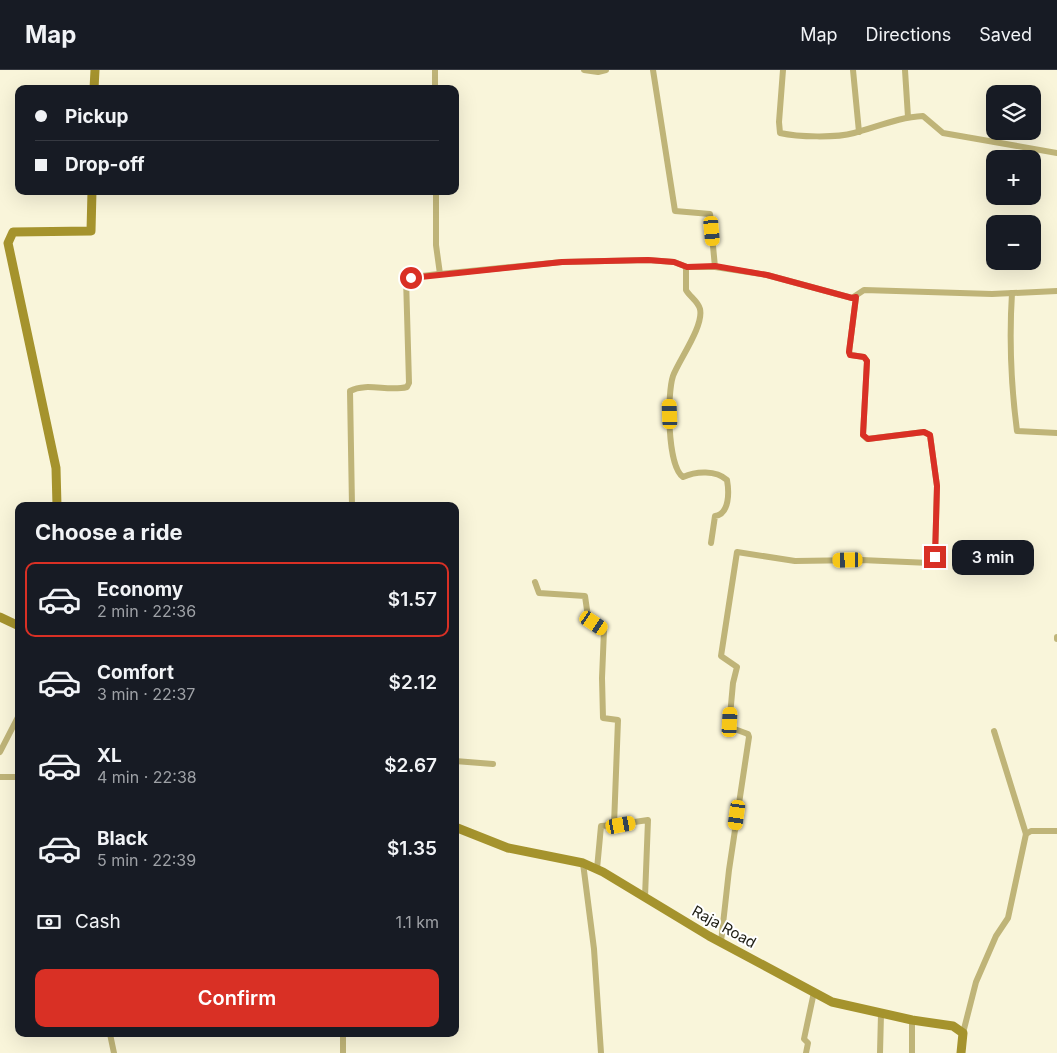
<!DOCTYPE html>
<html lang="en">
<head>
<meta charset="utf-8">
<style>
	:root { --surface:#171b24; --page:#242831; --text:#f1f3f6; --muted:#9ea1a6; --line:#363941; --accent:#d93025 }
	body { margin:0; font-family:Inter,sans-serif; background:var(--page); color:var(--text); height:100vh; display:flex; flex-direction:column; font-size:19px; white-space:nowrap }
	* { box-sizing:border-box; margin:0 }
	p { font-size:16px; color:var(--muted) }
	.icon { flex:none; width:28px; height:28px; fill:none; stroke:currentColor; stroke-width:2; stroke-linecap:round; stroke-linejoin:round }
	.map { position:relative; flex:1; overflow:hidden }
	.side { position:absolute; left:15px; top:432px; width:444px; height:535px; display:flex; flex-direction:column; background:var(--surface); border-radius:10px; box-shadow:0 5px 20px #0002 }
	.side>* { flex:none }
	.hud { position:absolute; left:15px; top:15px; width:444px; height:110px; border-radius:10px; box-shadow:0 5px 20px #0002; display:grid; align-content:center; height:110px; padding:0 20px; background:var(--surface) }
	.fabs { position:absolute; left:986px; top:15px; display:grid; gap:10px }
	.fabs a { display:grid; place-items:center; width:55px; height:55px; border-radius:10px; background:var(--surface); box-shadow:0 5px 20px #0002; font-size:25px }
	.end { position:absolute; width:22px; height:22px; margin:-11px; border:6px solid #d93025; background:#fff; box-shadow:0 0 0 2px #fff }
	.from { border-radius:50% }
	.bubble { position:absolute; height:35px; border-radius:10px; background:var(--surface); box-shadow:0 5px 20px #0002; font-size:16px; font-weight:600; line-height:35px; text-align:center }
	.car { position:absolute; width:15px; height:30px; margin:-15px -8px; border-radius:6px; box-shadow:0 0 4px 1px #0007; background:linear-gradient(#f5c518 24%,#345 0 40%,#f5c518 0 76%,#345 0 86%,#f5c518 0) }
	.hud b { display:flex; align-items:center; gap:18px; height:48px; font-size:19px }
	.hud b+b { border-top:1px solid var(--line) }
	.hud i { width:12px; height:12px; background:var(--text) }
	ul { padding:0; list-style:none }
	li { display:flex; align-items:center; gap:15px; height:75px; margin:0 10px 8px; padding:0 10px; border:2px solid transparent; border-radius:10px }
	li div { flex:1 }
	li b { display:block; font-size:19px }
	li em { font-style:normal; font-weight:600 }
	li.current { border-color:var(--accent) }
	li>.icon { width:45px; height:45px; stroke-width:1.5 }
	h2 { padding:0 20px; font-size:22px; line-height:60px }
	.pay { display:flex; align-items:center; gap:12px; height:55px; padding:0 20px; font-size:19px }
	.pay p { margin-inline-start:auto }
	.primary-button { display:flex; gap:10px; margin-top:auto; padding:10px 20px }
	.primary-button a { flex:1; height:58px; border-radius:10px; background:var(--accent); color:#fff; font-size:20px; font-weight:600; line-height:58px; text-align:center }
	header { display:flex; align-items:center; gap:30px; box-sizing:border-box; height:70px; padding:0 25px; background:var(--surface); border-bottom:1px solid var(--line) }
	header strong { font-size:24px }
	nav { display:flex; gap:28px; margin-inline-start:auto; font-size:18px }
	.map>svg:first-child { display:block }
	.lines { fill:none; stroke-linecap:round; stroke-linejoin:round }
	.street { stroke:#bfb478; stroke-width:6 }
	.secondary { stroke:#a5932d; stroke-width:9 }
	.route { stroke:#d93025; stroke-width:6 }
	.labels { text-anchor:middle; stroke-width:4; stroke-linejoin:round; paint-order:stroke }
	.street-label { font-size:15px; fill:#1f1e14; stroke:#fff }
</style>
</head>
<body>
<header>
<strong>Map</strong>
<nav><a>Map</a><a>Directions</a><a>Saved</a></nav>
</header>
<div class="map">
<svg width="1057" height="983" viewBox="0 0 1057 983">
	<rect width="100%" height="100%" fill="#f9f5da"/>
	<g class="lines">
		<g class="street">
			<path d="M435,0V19"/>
			<path d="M584,0L598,2L606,0"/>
			<path d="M653,0L675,141L710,144L715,197"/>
			<path d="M783,0L779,52L780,63C798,67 836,68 854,63C877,57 899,47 923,46L943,63L1057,83"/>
			<path d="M853,0L859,62"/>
			<path d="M905,0L908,47"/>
			<path d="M436,121V175L440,204L562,192L648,190L674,192L687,197H715L767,205L852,228L864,220L992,224L1057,221"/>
			<path d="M686,197V220C690,227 698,231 700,239C704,256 679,290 673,306C667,324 667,396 683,407C696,401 716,400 727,410C729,421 730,444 715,446L711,473"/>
			<path d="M1012,223C1009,270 1011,315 1017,361L1057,363"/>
			<path d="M352,436L350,321C367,312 388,322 407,317L409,313L406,208L438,204"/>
			<path d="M535,512L539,523L585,526L588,547L604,560L602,608L603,648L618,650L614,755L648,750L645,827"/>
			<path d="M1057,567V569"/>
			<path d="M994,661L1026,764"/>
			<path d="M0,682L19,645"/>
			<path d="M455,691L493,694"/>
			<path d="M0,707H19"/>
			<path d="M583,793L594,879L601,983"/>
			<path d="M597,799L601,756L614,755"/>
			<path d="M721,872L729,800L749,667L748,664L729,657L733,613L737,597L721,586L737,482L795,491L861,490L930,493L935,487L937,416L930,365L924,362L867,369L863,365L867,291L864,287L851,285L849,282L856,227"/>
			<path d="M963,963L976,912L996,866L1008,848L1026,764L1031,761H1057"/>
			<path d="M110,964L114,983"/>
			<path d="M343,983V964"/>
			<path d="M806,983L808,973L804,969L814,922"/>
			<path d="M880,983L881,944"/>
			<path d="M912,983V950"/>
		</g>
		<g class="secondary">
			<path d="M94,19L95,0"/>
			<path d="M57,436L56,398L8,173L13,162L91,161L92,121"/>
			<path d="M0,547L19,556"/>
			<path d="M455,757L508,778L583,793L603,802L709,866L832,932L912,950L953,956L963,963L961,983"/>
		</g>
	</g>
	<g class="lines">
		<path class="route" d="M411,208L562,192L648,190L674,192L687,197L715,196L767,205L852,228L856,227L849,282L850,285L864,287L867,291L863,365L868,369L924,362L930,365L937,416L935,487"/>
	</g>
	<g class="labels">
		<g class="street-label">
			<text transform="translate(724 857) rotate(29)" y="5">Raja Road</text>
		</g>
	</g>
</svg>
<div class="fabs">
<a><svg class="icon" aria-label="layers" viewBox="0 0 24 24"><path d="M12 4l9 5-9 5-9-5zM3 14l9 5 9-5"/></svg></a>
<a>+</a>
<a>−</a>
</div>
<i class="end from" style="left:411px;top:208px"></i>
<i class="end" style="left:935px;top:487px"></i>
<div class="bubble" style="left:952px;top:470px;width:82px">3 min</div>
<i class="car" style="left:712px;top:161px;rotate:175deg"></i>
<i class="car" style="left:670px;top:344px;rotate:358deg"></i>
<i class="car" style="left:848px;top:490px;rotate:269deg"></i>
<i class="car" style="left:594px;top:553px;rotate:124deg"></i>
<i class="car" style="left:730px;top:652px;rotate:3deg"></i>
<i class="car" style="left:737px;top:745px;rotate:188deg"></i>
<i class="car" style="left:621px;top:755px;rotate:80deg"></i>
<div class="hud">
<b><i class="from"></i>Pickup</b>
<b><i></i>Drop-off</b>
</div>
<section class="side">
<h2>Choose a ride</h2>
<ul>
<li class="current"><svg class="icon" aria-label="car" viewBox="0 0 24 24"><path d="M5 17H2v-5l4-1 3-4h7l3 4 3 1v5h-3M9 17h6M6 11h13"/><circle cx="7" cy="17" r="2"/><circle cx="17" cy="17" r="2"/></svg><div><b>Economy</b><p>2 min · 22:36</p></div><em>$1.57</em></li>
<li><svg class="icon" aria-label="car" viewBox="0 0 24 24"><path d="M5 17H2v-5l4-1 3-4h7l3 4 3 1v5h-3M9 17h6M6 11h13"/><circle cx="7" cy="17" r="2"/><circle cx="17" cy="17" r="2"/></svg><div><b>Comfort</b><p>3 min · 22:37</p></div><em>$2.12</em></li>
<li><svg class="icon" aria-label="car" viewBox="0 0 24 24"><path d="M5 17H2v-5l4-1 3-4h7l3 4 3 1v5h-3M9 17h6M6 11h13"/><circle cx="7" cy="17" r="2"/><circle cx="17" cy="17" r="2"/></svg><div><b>XL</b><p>4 min · 22:38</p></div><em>$2.67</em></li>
<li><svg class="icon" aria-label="car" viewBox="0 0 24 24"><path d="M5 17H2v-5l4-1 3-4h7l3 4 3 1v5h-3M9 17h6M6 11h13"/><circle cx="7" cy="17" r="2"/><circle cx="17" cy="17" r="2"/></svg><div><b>Black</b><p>5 min · 22:39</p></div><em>$1.35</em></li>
</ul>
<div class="pay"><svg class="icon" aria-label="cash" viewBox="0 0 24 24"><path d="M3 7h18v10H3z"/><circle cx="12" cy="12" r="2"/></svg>Cash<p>1.1 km</p></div>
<div class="primary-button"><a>Confirm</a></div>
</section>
</div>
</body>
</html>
